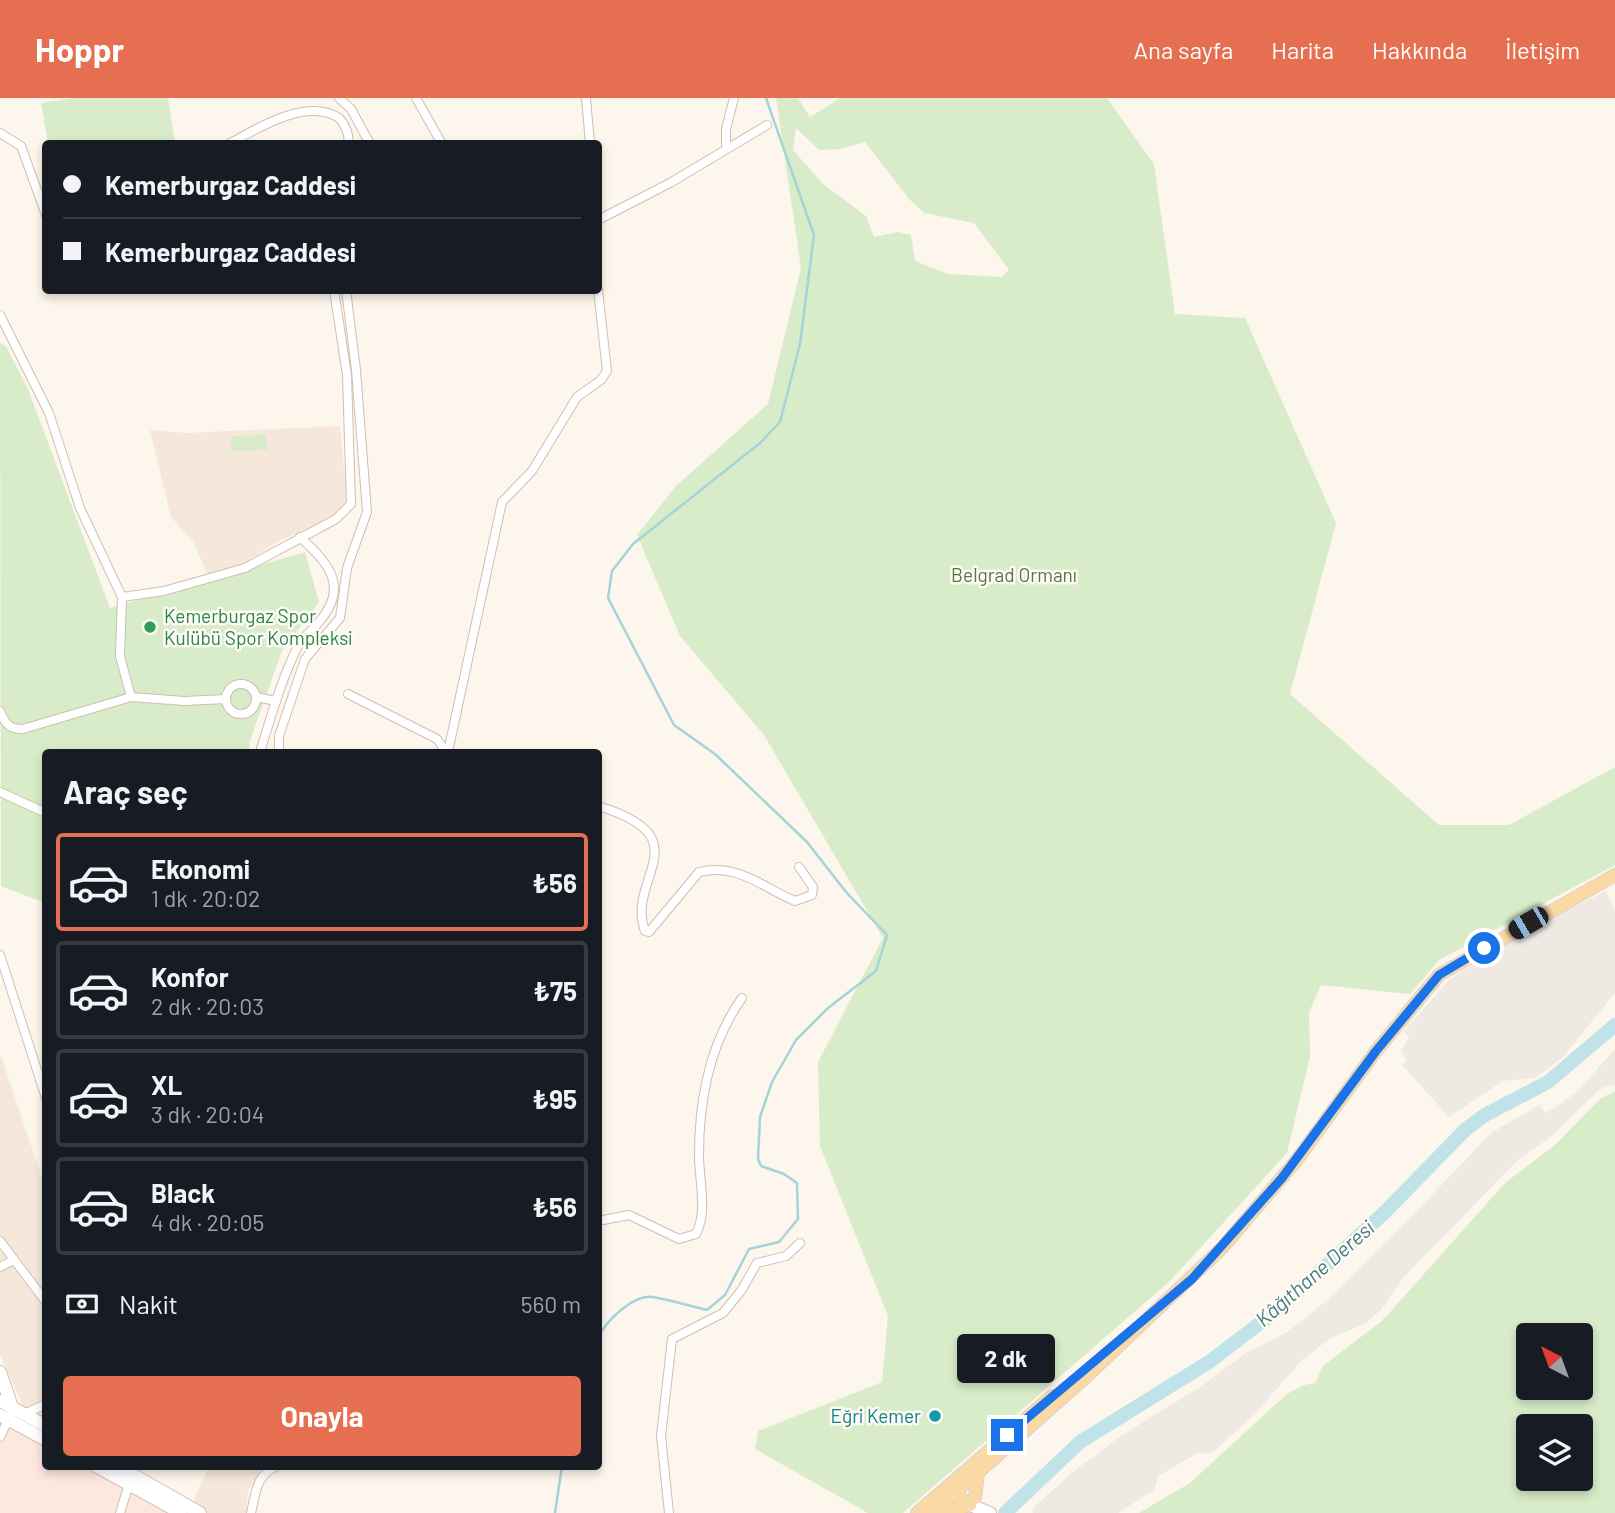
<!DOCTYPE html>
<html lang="tr">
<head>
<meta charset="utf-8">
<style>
	:root { --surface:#171b24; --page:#20242c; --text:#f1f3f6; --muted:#9ea1a6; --line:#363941; --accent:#e76f51 }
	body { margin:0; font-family:Barlow,sans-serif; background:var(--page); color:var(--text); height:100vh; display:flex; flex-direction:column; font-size:26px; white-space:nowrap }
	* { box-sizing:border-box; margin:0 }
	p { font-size:23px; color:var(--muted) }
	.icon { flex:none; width:38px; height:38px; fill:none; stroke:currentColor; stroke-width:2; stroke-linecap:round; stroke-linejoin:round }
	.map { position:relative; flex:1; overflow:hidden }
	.sheet { position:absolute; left:42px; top:651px; width:560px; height:721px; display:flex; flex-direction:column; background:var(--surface); border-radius:7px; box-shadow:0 4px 10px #0003 }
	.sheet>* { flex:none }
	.banner { position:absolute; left:42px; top:42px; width:560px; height:154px; border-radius:7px; box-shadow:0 4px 10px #0003; display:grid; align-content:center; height:154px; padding:0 21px; background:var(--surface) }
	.needle { width:46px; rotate:319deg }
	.buttons { position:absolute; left:1516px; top:1225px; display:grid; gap:14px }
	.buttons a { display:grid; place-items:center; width:77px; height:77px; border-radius:7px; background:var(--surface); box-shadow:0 4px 10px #0003; font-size:35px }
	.end { position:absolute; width:32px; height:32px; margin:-16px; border:9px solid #1a73e8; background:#fff; box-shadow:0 0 0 4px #fff }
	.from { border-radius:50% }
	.bubble { position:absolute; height:49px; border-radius:7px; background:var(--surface); box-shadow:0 4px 10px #0003; font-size:23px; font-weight:700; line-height:49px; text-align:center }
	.car { position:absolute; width:21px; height:42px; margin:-21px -10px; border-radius:9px; box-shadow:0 0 5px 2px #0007; background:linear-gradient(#222 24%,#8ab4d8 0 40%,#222 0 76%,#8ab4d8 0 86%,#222 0) }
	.banner b { display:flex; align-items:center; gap:24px; height:66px; font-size:26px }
	.banner b+b { border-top:2px solid var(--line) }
	.banner i { width:18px; height:18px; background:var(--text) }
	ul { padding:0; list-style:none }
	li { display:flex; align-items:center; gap:21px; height:98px; margin:0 14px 10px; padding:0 7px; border:4px solid var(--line); border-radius:7px }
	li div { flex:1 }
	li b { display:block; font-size:26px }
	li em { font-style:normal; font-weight:700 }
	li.active { border-color:var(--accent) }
	li>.icon { width:63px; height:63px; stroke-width:1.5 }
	h2 { padding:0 21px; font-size:32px; line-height:84px }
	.pay { display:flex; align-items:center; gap:18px; height:77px; padding:0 21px; font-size:26px }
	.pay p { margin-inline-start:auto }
	.primary-button { display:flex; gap:14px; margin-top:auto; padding:14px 21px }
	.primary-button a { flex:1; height:80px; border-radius:7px; background:var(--accent); color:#fff; font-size:28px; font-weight:700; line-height:80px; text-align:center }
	header { display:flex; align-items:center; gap:42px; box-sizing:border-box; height:98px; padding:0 35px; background:var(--accent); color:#fff }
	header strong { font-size:33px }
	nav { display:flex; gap:38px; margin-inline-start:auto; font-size:24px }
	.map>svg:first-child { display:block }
	.residential { fill:#f5e8da }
	.commercial { fill:#fde8e0 }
	.industrial { fill:#efe9e4 }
	.green { fill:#d8ecc9; fill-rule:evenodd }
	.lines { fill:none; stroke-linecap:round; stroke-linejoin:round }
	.stream { stroke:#a5d3da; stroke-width:2.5 }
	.river { stroke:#bfe3e8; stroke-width:14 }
	.street-casing { stroke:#d1beb0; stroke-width:10 }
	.secondary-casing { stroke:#d6c0b0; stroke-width:14 }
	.primary-casing { stroke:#dad1cd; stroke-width:14 }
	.street { stroke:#fff; stroke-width:8 }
	.secondary { stroke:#fff; stroke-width:12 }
	.primary { stroke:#fbd9a5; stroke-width:12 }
	.route { stroke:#1a73e8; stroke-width:9 }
	.leisure-dot { fill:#2e9e5b; stroke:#fffaf3; stroke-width:2.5 }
	.culture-dot { fill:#0f9aa8; stroke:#fffaf3; stroke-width:2.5 }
	.labels { text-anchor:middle; stroke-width:5; stroke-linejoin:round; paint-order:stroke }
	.park-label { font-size:19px; fill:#537a41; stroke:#fffaf3 }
	.leisure-label { font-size:19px; fill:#27864d; stroke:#fffaf3; text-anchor:start }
	.culture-label { font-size:19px; fill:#0d838f; stroke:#fffaf3; text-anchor:end }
	.water-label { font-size:21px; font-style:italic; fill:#437c86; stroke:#fffaf3 }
</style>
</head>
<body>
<header>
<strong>Hoppr</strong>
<nav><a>Ana sayfa</a><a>Harita</a><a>Hakkında</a><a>İletişim</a></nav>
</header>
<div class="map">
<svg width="1615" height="1415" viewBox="0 0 1615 1415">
	<rect width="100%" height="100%" fill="#fdf6ec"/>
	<g class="residential">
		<path d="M340,328L347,402L333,419L277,444L241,467L208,478L194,445L171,419L150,332L186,335Z"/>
		<path d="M0,955L45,1089V1320L23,1308L0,1257Z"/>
		<path d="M209,1369H260V1376L248,1392L246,1415H208L191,1407Z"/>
	</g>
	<path class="commercial" d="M0,1322L45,1347L46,1368L85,1369L171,1415H0Z"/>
	<g class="industrial">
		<path d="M1606,793L1615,812V895L1563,959L1535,980L1503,983L1449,1019L1402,967L1407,962L1401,953L1409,939L1404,933L1450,881L1529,831Z"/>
		<path d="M1615,951V987L1601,990L1552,1038L1518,1062L1403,1180L1381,1212L1364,1226L1329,1241L1301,1263L1255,1316L1211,1356L1198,1355L1158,1378L1154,1392L1118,1415H1033L1032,1411L1074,1373L1122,1337L1197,1291L1246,1255L1287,1234L1325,1204L1388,1143L1491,1035L1539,1007L1546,1015L1556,1009L1578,993Z"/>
	</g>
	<g class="green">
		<path d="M73,0H168L175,45H48L41,5Z"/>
		<path d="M776,0H798L810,19L840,0H1107L1154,66L1175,216L1245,220L1336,425L1290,596L1439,727H1509L1615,669V767L1439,862L1410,896L1321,887L1309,914L1310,958L1287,1055L1170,1183L903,1415H868L755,1351L758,1333L882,1284L888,1218L820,1048L818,964L883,840L764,637L680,538L637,437L676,388L768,306L801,170ZM796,30L819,52L840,51L865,44L909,101L924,115L974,125L1009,172L1002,179L948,176L915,163L911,137L898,134L874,139L866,118L823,86L793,52Z"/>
		<path d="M0,245L6,248L28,291L110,510L305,454L319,504L282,553L249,645L250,654H46L45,805L1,788Z"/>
		<path d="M266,337L267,352L231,353V338Z"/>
		<path d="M1615,993V1415H1139L1190,1385L1287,1296L1304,1287L1315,1285L1323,1268L1383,1222L1505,1085L1556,1046L1600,1001ZM1528,1237H1580V1290H1528ZM1528,1328H1580V1381H1528Z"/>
	</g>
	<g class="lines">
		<g class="stream">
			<path d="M598,1240C606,1223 633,1196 653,1199C671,1202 689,1208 707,1212L725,1197L749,1151L779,1144L798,1121L797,1085L784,1076L761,1068L758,1061L760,1019L772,984L796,942L828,910L876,873L887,837L846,794L807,744L715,656L674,627L608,500L612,473L633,446L760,345L780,324L800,246L814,137L766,0"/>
			<path d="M555,1415L562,1368"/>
		</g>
		<path class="river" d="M1005,1415L1080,1344L1209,1264L1276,1213L1384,1115L1466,1031L1485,1017L1548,984L1615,927"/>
		<defs>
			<g id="street">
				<path d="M339,0L351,11L370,46"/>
				<path d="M416,0L442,46"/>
				<path d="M586,0L590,46"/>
				<path d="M0,35L21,48L46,117"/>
				<path d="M229,46C260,28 308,0 339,20C345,26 350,37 348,46"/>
				<path d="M726,49V31L734,0"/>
				<path d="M598,122L670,85L767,27"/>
				<path d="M0,217L49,315L80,410L122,499L120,558L131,599"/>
				<path d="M122,499L164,493L245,470L336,421L351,406L347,277L334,192"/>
				<circle cx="241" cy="601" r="15"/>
				<path d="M348,596L437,641L446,654"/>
				<path d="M256,599L276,603"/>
				<path d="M0,613C5,626 9,631 23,631L131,599L184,603L226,601"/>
				<path d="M260,654C271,619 281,582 298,548C303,539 312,532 319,524C350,488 328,465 300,439"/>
				<path d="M279,654V638L305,561L340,520L347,470L367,414L356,272L346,192"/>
				<path d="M448,654L502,404L532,373L577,299L601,282L607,273L598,192"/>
				<path d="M0,694L46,715"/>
				<path d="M598,708C704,740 625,780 645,833L649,834L699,774C738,765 762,789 795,803L812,797L813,789L799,769"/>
				<path d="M0,857L46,1000"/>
				<path d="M598,1123L629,1117L679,1141L696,1136C708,1112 699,1084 699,1057C699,1003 710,945 742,900"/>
				<path d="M0,1143L46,1204"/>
				<path d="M0,1169L14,1162"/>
				<path d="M24,1316L46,1306"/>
				<path d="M0,1339L8,1322"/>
				<path d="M120,1415L129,1386"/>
				<path d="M251,1415C256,1394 256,1377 277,1368"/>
				<path d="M669,1415L661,1338L672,1241L723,1215L741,1193L757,1165L786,1158L800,1145"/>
			</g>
			<g id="secondary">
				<path d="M0,1274L13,1312"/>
				<path d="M0,1303L46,1328"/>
				<path d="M0,1317L46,1342"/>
				<path d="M96,1368L181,1415"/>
				<path d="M118,1368L200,1415"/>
				<path d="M970,1407L990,1415"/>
			</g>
			<g id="primary">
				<path d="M953,1386L961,1400L970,1407"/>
				<path d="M975,1400L978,1374"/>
				<path d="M917,1415L1052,1298"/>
				<path d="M932,1415L1086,1279L1223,1149L1296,1063L1376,953L1439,877L1615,777"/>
				<path d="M943,1415L970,1407"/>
			</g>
		</defs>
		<use href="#street" class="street-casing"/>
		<use href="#secondary" class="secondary-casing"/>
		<use href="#primary" class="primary-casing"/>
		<use href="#street" class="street"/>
		<use href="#secondary" class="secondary"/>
		<use href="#primary" class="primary"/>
	</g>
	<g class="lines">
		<path class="route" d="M1007,1337L1192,1181L1282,1080L1376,953L1439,877L1484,850"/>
	</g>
	<circle class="leisure-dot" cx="150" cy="529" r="7"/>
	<circle class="culture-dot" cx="935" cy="1318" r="7"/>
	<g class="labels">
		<g class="park-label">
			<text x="1014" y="484">Belgrad Ormanı</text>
		</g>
		<g class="leisure-label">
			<text x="164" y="525">Kemerburgaz Spor<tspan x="164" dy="22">Kulübü Spor Kompleksi</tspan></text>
		</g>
		<g class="culture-label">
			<text x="921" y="1325">Eğri Kemer</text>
		</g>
		<g class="water-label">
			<text transform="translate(1315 1176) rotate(-41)" y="7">Kâğıthane Deresi</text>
		</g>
	</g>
</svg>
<div class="buttons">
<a><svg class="needle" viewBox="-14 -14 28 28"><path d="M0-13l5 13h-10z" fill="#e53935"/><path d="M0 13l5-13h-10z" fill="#9ea1a6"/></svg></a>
<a><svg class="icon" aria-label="layers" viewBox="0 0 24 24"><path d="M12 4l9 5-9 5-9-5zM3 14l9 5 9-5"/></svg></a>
</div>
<i class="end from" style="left:1484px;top:850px"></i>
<i class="end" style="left:1007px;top:1337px"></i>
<div class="bubble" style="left:957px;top:1236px;width:98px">2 dk</div>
<i class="car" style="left:1528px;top:825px;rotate:240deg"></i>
<div class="banner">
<b><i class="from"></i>Kemerburgaz Caddesi</b>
<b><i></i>Kemerburgaz Caddesi</b>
</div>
<section class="sheet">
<h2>Araç seç</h2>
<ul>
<li class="active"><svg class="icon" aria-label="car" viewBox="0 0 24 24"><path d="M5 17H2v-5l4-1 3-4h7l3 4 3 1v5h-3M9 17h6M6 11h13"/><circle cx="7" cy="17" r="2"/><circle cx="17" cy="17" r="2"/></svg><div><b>Ekonomi</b><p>1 dk · 20:02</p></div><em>₺56</em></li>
<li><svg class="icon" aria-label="car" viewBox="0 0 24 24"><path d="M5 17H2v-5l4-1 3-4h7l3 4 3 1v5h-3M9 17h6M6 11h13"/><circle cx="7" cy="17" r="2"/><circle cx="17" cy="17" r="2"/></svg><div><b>Konfor</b><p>2 dk · 20:03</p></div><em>₺75</em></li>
<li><svg class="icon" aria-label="car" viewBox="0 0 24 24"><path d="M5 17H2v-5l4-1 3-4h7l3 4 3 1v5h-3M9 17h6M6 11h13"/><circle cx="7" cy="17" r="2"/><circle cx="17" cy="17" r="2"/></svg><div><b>XL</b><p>3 dk · 20:04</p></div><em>₺95</em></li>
<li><svg class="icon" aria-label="car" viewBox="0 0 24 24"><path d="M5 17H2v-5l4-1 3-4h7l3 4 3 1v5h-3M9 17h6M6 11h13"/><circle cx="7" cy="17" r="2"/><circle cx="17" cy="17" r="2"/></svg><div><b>Black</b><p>4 dk · 20:05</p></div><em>₺56</em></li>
</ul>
<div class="pay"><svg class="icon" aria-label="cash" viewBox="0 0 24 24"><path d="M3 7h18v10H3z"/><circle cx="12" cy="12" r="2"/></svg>Nakit<p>560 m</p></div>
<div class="primary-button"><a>Onayla</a></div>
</section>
</div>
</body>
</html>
